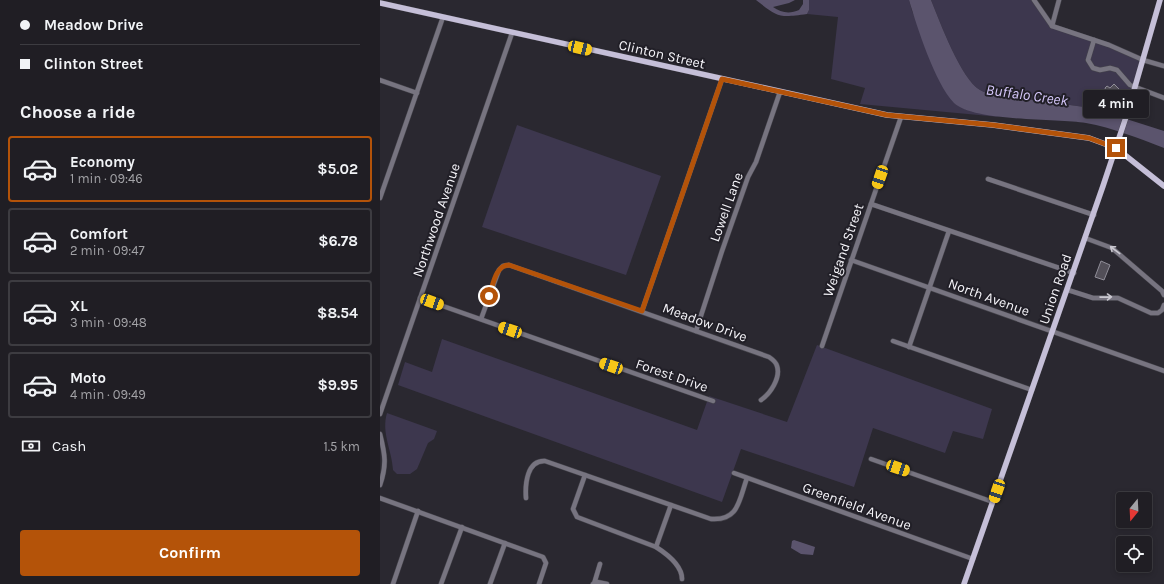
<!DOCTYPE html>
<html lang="en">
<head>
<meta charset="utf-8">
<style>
	:root { --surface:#201e24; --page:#2d2b31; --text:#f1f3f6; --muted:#a2a2a6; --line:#3d3c41; --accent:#b45309 }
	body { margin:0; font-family:Karla,sans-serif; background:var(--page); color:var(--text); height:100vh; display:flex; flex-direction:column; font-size:15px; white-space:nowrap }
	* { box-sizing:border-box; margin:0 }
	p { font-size:13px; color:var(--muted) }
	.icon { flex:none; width:22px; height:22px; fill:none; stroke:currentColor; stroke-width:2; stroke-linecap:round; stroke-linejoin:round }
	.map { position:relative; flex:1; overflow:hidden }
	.drawer { display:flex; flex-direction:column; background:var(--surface); width:380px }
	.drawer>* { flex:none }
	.hud { display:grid; align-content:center; height:88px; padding:0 20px; background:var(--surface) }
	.needle { width:26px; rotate:198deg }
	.fabs { position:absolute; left:736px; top:492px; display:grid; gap:8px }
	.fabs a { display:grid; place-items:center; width:36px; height:36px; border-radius:4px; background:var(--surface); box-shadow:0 2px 6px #0003,0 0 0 1px var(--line); font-size:20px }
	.end { position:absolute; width:18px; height:18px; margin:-9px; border:5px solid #b45309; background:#fff; box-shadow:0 0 0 2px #fff }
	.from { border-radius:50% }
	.bubble { position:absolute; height:28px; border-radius:4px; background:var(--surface); box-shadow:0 2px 6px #0003,0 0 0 1px var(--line); font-size:13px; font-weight:700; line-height:28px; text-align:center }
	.car { position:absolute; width:12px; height:24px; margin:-12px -6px; border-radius:5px; box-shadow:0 0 3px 1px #0007; background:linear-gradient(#f5c518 24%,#345 0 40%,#f5c518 0 76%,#345 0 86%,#f5c518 0) }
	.hud b { display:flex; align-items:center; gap:14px; height:38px; font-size:15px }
	.hud b+b { border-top:1px solid var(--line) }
	.hud i { width:10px; height:10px; background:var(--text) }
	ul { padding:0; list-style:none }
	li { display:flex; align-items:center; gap:12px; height:66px; margin:0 8px 6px; padding:0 12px; border:2px solid var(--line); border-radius:4px }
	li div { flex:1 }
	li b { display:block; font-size:15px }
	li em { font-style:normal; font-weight:700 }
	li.selected { border-color:var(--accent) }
	li>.icon { width:36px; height:36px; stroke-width:1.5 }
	h2 { padding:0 20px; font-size:18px; line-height:48px }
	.pay { display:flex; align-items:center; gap:10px; height:44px; padding:0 20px; font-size:15px }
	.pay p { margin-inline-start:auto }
	.action { display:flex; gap:8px; margin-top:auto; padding:8px 20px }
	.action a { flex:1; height:46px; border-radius:4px; background:var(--accent); color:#fff; font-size:16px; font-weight:700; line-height:46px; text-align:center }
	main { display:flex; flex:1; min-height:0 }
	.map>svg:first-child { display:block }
	.green { fill:#3d374e }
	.water { fill:#5b546d }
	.building { fill:#524f58; stroke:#908e98 }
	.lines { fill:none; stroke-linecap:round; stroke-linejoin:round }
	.minor-casing { stroke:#46454c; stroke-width:5.5 }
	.major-casing { stroke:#46454c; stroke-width:6 }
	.minor { stroke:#777480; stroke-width:4.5 }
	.major { stroke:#c5bfd8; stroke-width:5.5 }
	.oneway { stroke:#c9c7cf }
	.route { stroke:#b45309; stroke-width:5 }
	.labels { text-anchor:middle; stroke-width:4; stroke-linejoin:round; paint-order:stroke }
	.street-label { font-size:14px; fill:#f5f4f9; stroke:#211f27 }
	.water-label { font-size:15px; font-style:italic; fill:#d5c7fa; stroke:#211f27 }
</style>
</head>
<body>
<main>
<section class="drawer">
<div class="hud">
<b><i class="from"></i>Meadow Drive</b>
<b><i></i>Clinton Street</b>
</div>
<h2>Choose a ride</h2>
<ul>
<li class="selected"><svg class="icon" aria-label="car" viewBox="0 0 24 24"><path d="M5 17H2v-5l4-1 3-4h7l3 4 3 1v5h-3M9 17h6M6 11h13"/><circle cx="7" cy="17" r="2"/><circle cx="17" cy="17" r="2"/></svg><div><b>Economy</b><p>1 min · 09:46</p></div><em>$5.02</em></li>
<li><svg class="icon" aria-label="car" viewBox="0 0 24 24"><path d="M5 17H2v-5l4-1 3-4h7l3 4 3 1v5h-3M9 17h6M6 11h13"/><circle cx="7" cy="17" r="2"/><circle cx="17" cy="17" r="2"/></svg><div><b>Comfort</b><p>2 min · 09:47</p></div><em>$6.78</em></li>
<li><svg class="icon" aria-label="car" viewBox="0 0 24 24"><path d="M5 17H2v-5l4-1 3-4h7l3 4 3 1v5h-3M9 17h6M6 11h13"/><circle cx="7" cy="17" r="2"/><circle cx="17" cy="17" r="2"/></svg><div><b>XL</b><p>3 min · 09:48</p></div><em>$8.54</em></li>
<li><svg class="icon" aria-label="car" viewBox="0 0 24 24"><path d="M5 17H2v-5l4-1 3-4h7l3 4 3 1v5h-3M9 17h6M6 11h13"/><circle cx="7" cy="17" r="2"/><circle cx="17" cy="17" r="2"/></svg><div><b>Moto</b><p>4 min · 09:49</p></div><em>$9.95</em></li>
</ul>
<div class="pay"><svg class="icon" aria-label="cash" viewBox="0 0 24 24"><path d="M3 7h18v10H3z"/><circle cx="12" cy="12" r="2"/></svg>Cash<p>1.5 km</p></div>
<div class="action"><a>Confirm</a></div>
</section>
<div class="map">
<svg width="784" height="584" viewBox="0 0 784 584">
	<rect width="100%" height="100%" fill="#2a2830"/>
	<g class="green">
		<path d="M429,0H529L532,11L575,103L585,109L620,117L480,104L485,88L451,79L458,17L427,14L429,10Z"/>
		<path d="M551,0H654L672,26L763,60L745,118L712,108L615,95C611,94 605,93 600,90C581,79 560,22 551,0Z"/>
		<path d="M137,125L281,176L246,275L102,227Z"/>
		<path d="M62,339L317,430L329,396L407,422L437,345L612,409L603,439L573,431L565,453L493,428L474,487L361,449L342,502L18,385L25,362L52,372Z"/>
		<path d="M7,413L57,431L54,439L48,443L37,469L30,474H17L13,470C12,450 1,433 7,413Z"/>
	</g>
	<g class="water">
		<path d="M376,0H415L409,3L393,7C401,13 410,14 419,10L423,4V0H429V10L427,14C398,18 398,17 376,0Z"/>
		<path d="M529,0H551C560,22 581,79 600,90C605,93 611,94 616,95L712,108L784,131V148C758,138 733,128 706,123C676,118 594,122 574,103C555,83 537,27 529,0Z"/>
		<path d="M414,540L435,547L433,555L421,554L411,548L412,541Z"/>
	</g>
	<g class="building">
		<path d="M734,84L740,90L735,94L736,97L734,98L732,97L727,101L722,95L726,91L725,88L727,86L730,88Z"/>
		<path d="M721,261L730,265L724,280L715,277Z"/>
	</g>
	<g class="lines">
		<defs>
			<g id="minor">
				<path d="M654,0L672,26L729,45L763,60L784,66"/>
				<path d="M672,26L679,0"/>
				<path d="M714,40L708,60L713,68L720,70L730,68L737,70L750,85L784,98"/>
				<path d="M0,80L37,93"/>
				<path d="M608,179L714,215"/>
				<path d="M0,198L63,17"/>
				<path d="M491,204L694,273"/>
				<path d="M705,238L732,248L782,291L784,295"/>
				<path d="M471,260L784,371"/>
				<path d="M688,290L713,298H738L771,313H778L782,310L784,305"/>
				<path d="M40,298L333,401"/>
				<path d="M262,311L342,79"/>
				<path d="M101,319L119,270L123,266L129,265L389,357C392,359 396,362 397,366C401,378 390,394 381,400"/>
				<path d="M316,331L342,251L368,177L376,162L400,92"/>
				<path d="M513,341L652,390"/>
				<path d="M442,346L521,117"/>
				<path d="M529,347L569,231"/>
				<path d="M0,414L132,33"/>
				<path d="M0,434C5,454 7,465 0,485"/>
				<path d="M491,459L613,502"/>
				<path d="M354,473L593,559"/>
				<path d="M205,475L193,509L197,517L276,547C287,554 302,565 302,579"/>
				<path d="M0,498L163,557L166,563L159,584"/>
				<path d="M146,498C145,484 147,460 165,461L331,519C359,521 359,500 367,478"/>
				<path d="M276,547L291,505"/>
				<path d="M13,584L38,511"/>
				<path d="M61,584L82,527"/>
				<path d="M110,584L125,543"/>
				<path d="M213,584L217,582L227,584"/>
				<path d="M214,584L220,564"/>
			</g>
			<g id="major">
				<path d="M0,3L507,115L613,125L709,138L736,148L784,186"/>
				<path d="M584,584L723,186L748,111L780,0"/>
			</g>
		</defs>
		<use href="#minor" class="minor-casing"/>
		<use href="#major" class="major-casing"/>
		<use href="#minor" class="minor"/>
		<use href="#major" class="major"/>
	</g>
	<defs><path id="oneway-shaft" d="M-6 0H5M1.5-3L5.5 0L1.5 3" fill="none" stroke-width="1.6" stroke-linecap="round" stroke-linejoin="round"/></defs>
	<g class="oneway">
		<use href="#oneway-shaft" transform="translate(735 250) rotate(-143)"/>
		<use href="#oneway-shaft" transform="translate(726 297) rotate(-1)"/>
	</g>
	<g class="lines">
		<path class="route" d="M109,296C113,286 115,265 129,265L262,311L342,79L507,115L613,125L709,138L736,148"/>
	</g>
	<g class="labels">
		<g class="street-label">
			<text transform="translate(282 54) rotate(13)" y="5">Clinton Street</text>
			<text transform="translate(346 207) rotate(-70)" y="5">Lowell Lane</text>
			<text transform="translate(56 220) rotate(-71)" y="5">Northwood Avenue</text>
			<text transform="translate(463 250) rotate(-71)" y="5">Weigand Street</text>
			<text transform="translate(675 289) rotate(-71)" y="5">Union Road</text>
			<text transform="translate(609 297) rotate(20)" y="5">North Avenue</text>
			<text transform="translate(325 322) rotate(20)" y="5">Meadow Drive</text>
			<text transform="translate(292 375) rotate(19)" y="5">Forest Drive</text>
			<text transform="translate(477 506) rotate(20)" y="5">Greenfield Avenue</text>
		</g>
		<g class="water-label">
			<text transform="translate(647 95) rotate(8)" y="5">Buffalo Creek</text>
		</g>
	</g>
</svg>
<div class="fabs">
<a><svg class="needle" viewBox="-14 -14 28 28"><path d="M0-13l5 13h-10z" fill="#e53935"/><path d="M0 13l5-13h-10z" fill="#a2a2a6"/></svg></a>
<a><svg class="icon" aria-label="locate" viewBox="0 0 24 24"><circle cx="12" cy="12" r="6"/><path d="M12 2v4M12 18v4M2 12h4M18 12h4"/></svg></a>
</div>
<i class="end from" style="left:109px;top:296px"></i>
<i class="end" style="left:736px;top:148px"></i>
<div class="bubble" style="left:703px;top:90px;width:66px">4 min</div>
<i class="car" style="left:200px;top:48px;rotate:103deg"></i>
<i class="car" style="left:500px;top:177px;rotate:199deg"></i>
<i class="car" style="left:52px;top:302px;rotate:110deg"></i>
<i class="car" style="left:130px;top:330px;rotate:289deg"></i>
<i class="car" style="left:231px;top:366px;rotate:289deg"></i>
<i class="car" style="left:518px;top:468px;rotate:109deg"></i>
<i class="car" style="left:617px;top:491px;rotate:199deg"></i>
</div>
</main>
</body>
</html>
